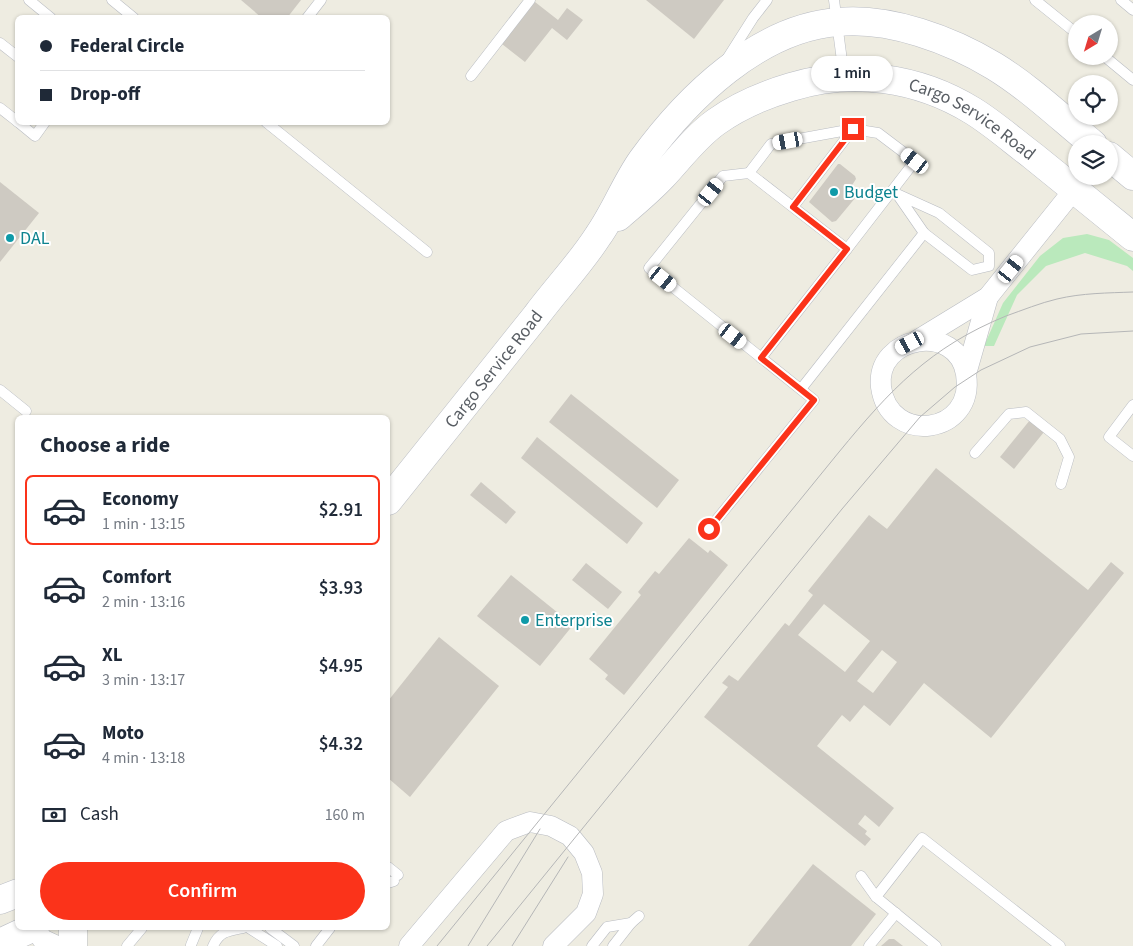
<!DOCTYPE html>
<html lang="en">
<head>
<meta charset="utf-8">
<style>
	:root { --surface:#fff; --page:#f2f2f3; --text:#1f2937; --muted:#747a83; --line:#e0e1e3; --accent:#fb331a }
	body { margin:0; font-family:"Source Sans 3",sans-serif; background:var(--page); color:var(--text); height:100vh; display:flex; flex-direction:column; font-size:19px; white-space:nowrap }
	* { box-sizing:border-box; margin:0 }
	p { font-size:16px; color:var(--muted) }
	.icon { flex:none; width:28px; height:28px; fill:none; stroke:currentColor; stroke-width:2; stroke-linecap:round; stroke-linejoin:round }
	.map { position:relative; flex:1; overflow:hidden }
	.sheet { position:absolute; left:15px; top:415px; width:375px; height:515px; display:flex; flex-direction:column; background:var(--surface); border-radius:8px; box-shadow:0 1px 4px #0004 }
	.sheet>* { flex:none }
	.top-card { position:absolute; left:15px; top:15px; width:375px; height:110px; border-radius:8px; box-shadow:0 1px 4px #0004; display:grid; align-content:center; height:110px; padding:0 25px; background:var(--surface) }
	.needle { width:32px; rotate:218deg }
	.buttons { position:absolute; left:1068px; top:15px; display:grid; gap:10px }
	.buttons a { display:grid; place-items:center; width:50px; height:50px; border-radius:50%; background:var(--surface); box-shadow:0 1px 4px #0004; font-size:25px }
	.end { position:absolute; width:22px; height:22px; margin:-11px; border:6px solid #fb331a; background:#fff; box-shadow:0 0 0 2px #fff }
	.from { border-radius:50% }
	.bubble { position:absolute; height:35px; border-radius:18px; background:var(--surface); box-shadow:0 1px 4px #0004; font-size:16px; font-weight:600; line-height:35px; text-align:center }
	.car { position:absolute; width:15px; height:30px; margin:-15px -8px; border-radius:6px; box-shadow:0 0 4px 1px #0007; background:linear-gradient(#fff 24%,#345 0 40%,#fff 0 76%,#345 0 86%,#fff 0) }
	.top-card b { display:flex; align-items:center; gap:18px; height:48px; font-size:19px }
	.top-card b+b { border-top:1px solid var(--line) }
	.top-card i { width:12px; height:12px; background:var(--text) }
	ul { padding:0; list-style:none }
	li { display:flex; align-items:center; gap:15px; height:70px; margin:0 10px 8px; padding:0 15px; border:2px solid transparent; border-radius:8px }
	li div { flex:1 }
	li b { display:block; font-size:19px }
	li em { font-style:normal; font-weight:600 }
	li.active { border-color:var(--accent) }
	li>.icon { width:45px; height:45px; stroke-width:1.5 }
	h2 { padding:0 25px; font-size:22px; line-height:60px }
	.pay { display:flex; align-items:center; gap:12px; height:55px; padding:0 25px; font-size:19px }
	.pay p { margin-inline-start:auto }
	.button { display:flex; gap:10px; margin-top:auto; padding:10px 25px }
	.button a { flex:1; height:58px; border-radius:30px; background:var(--accent); color:#fff; font-size:20px; font-weight:600; line-height:58px; text-align:center }
	.map>svg:first-child { display:block }
	.green { fill:#bae9bc }
	.building { fill:#cecac2; fill-rule:evenodd }
	.lines { fill:none; stroke-linecap:round; stroke-linejoin:round }
	.lane-casing { stroke:#b9bcc2; stroke-width:11 }
	.street-casing { stroke:#b9bcc2; stroke-width:21 }
	.secondary-casing { stroke:#babdc4; stroke-width:29 }
	.lane { stroke:#fff; stroke-width:10 }
	.street { stroke:#fff; stroke-width:20 }
	.secondary { stroke:#fff; stroke-width:28 }
	.tram { stroke:#b5b6b7; stroke-width:1 }
	.route { stroke:#fb331a; stroke-width:6 }
	.culture-dot { fill:#0f9aa8; stroke:#fff; stroke-width:2 }
	.labels { text-anchor:middle; stroke-width:4; stroke-linejoin:round; paint-order:stroke }
	.street-label { font-size:18px; fill:#595e64; stroke:#fff }
	.culture-label { font-size:18px; fill:#0d838f; stroke:#fff; text-anchor:start }
</style>
</head>
<body>
<div class="map">
<svg width="1133" height="946" viewBox="0 0 1133 946">
	<rect width="100%" height="100%" fill="#eeece1"/>
	<path class="green" d="M1087,234L1109,240L1133,258V271L1127,266L1085,253L1046,266L1017,295L994,346H984L1003,303L1040,256L1063,238Z"/>
	<g class="building">
		<path d="M241,0H301L287,18H262Z"/>
		<path d="M646,0H724L694,39Z"/>
		<path d="M535,2L558,20L567,8L583,20L567,40L552,28L525,62L502,44Z"/>
		<path d="M838,164H840L855,176L856,179L849,190L856,197L836,221L832,222L809,202Z"/>
		<path d="M0,182L39,213L0,262Z"/>
		<path d="M571,394L679,480L657,508L549,422Z"/>
		<path d="M1030,420L1044,432L1014,469L1000,457Z"/>
		<path d="M537,437L643,523L627,544L521,458Z"/>
		<path d="M936,468L1088,590L1111,562L1124,573L991,738L924,683L890,726L864,705L850,722L842,715L817,746L894,808L879,827L865,815L858,824L867,831L865,834L871,839L865,846L704,717L728,687L722,683L729,675L738,681L785,623L789,626L813,595L808,591L869,515L887,529ZM824,604L870,641L845,672L798,635ZM882,650L897,662L873,693L857,681Z"/>
		<path d="M481,482L516,512L506,524L470,495Z"/>
		<path d="M689,538L708,553L710,550L728,565L624,695L605,679L608,675L589,659L641,595L638,592L655,571L659,574Z"/>
		<path d="M586,563L622,592L608,609L572,580Z"/>
		<path d="M511,575L573,625L540,666L477,616Z"/>
		<path d="M439,637L499,686L410,797L388,778V701Z"/>
		<path d="M813,864L876,914L851,946H748Z"/>
		<path d="M889,939H894L903,946H881Z"/>
	</g>
	<g class="lines">
		<defs>
			<g id="lane">
				<path d="M29,0L51,18"/>
				<path d="M112,0L134,18"/>
				<path d="M834,0L844,76"/>
				<path d="M1035,0L1076,33"/>
				<path d="M1121,0L1133,10"/>
				<path d="M307,18L321,0"/>
				<path d="M0,43L18,57"/>
				<path d="M1104,56L1133,80"/>
				<path d="M727,59L753,18L767,0"/>
				<path d="M471,76L530,0"/>
				<path d="M0,108L18,122"/>
				<path d="M18,122L35,136L45,122"/>
				<path d="M266,122L427,252"/>
				<path d="M897,194L939,213L989,253V266L972,270L924,233Z"/>
				<path d="M793,207L853,129L878,133L915,161L847,249L749,173L771,144L853,129"/>
				<path d="M761,358L847,249"/>
				<path d="M801,389L924,233"/>
				<path d="M0,390L26,411"/>
				<path d="M1133,405L1109,437L1133,456"/>
				<path d="M975,453L1009,414L1026,412L1060,439L1069,457L1061,484"/>
				<path d="M709,529L814,400L649,268L723,176L749,173"/>
				<path d="M388,867L398,875"/>
				<path d="M861,876L876,897"/>
				<path d="M388,883L394,881"/>
				<path d="M249,928L277,946"/>
				<path d="M270,928L294,946"/>
				<path d="M191,945L198,928"/>
				<path d="M127,946L142,928"/>
				<path d="M213,946C220,931 228,931 243,928"/>
				<path d="M316,946L330,928"/>
				<path d="M592,946L607,927L631,923"/>
				<path d="M613,946L631,923L639,916"/>
				<path d="M869,946L896,913"/>
				<path d="M936,946L876,897L922,838L1060,946"/>
			</g>
			<g id="street">
				<path d="M916,341L988,297L1085,176"/>
				<path d="M966,374C957,322 875,335 881,387C889,446 976,435 966,374L988,297"/>
				<path d="M36,928L42,939L57,946"/>
				<path d="M409,946L506,831L530,822L551,826L570,836L584,853L592,873L593,894L586,913L553,946"/>
			</g>
			<g id="secondary">
				<path d="M1109,156L1133,176"/>
				<path id="s1" d="M618,217C633,204 649,191 663,176C680,158 695,137 716,122C738,106 764,95 791,87C852,68 918,77 973,111C994,124 1013,141 1033,156C1066,183 1100,210 1133,237"/>
				<path id="s2" d="M388,501C437,439 487,378 536,316C556,289 580,264 598,236C615,212 625,184 642,160C687,98 758,28 838,22C890,17 951,40 994,66C1030,88 1061,118 1093,144"/>
				<path d="M0,900L18,893"/>
				<path d="M73,928V946"/>
				<path d="M4,941L32,928"/>
			</g>
		</defs>
		<use href="#lane" class="lane-casing"/>
		<use href="#street" class="street-casing"/>
		<use href="#secondary" class="secondary-casing"/>
		<use href="#lane" class="lane"/>
		<use href="#street" class="street"/>
		<use href="#secondary" class="secondary"/>
		<g class="tram">
			<path d="M437,946L839,452C890,390 930,347 1006,316C1023,310 1040,303 1057,299C1082,293 1108,293 1133,292"/>
			<path d="M468,946L540,829"/>
			<path d="M487,946L842,509L920,417L955,387L981,370L1030,347L1081,334L1133,331"/>
			<path d="M512,946L568,857"/>
		</g>
	</g>
	<g class="lines">
		<path class="route" d="M709,529L814,400L761,358L847,249L793,207L853,129"/>
	</g>
	<g class="culture-dot">
		<circle cx="834" cy="192" r="5"/>
		<circle cx="10" cy="238" r="5"/>
		<circle cx="525" cy="620" r="5"/>
	</g>
	<g class="labels">
		<g class="street-label">
			<text dy="6" stroke="none"><textPath href="#s1" startOffset="412">Cargo Service Road</textPath></text>
			<text dy="6" stroke="none"><textPath href="#s2" startOffset="169">Cargo Service Road</textPath></text>
		</g>
		<g class="culture-label">
			<text x="844" y="198">Budget</text>
			<text x="20" y="244">DAL</text>
			<text x="535" y="626">Enterprise</text>
		</g>
	</g>
</svg>
<div class="buttons">
<a><svg class="needle" viewBox="-14 -14 28 28"><path d="M0-13l5 13h-10z" fill="#e53935"/><path d="M0 13l5-13h-10z" fill="#747a83"/></svg></a>
<a><svg class="icon" aria-label="locate" viewBox="0 0 24 24"><circle cx="12" cy="12" r="6"/><path d="M12 2v4M12 18v4M2 12h4M18 12h4"/></svg></a>
<a><svg class="icon" aria-label="layers" viewBox="0 0 24 24"><path d="M12 4l9 5-9 5-9-5zM3 14l9 5 9-5"/></svg></a>
</div>
<i class="end from" style="left:709px;top:529px"></i>
<i class="end" style="left:853px;top:129px"></i>
<div class="bubble" style="left:811px;top:56px;width:82px">1 min</div>
<i class="car" style="left:788px;top:141px;rotate:260deg"></i>
<i class="car" style="left:915px;top:161px;rotate:308deg"></i>
<i class="car" style="left:711px;top:192px;rotate:39deg"></i>
<i class="car" style="left:1011px;top:269px;rotate:39deg"></i>
<i class="car" style="left:663px;top:279px;rotate:129deg"></i>
<i class="car" style="left:733px;top:336px;rotate:128deg"></i>
<i class="car" style="left:910px;top:343px;rotate:242deg"></i>
<div class="top-card">
<b><i class="from"></i>Federal Circle</b>
<b><i></i>Drop-off</b>
</div>
<section class="sheet">
<h2>Choose a ride</h2>
<ul>
<li class="active"><svg class="icon" aria-label="car" viewBox="0 0 24 24"><path d="M5 17H2v-5l4-1 3-4h7l3 4 3 1v5h-3M9 17h6M6 11h13"/><circle cx="7" cy="17" r="2"/><circle cx="17" cy="17" r="2"/></svg><div><b>Economy</b><p>1 min · 13:15</p></div><em>$2.91</em></li>
<li><svg class="icon" aria-label="car" viewBox="0 0 24 24"><path d="M5 17H2v-5l4-1 3-4h7l3 4 3 1v5h-3M9 17h6M6 11h13"/><circle cx="7" cy="17" r="2"/><circle cx="17" cy="17" r="2"/></svg><div><b>Comfort</b><p>2 min · 13:16</p></div><em>$3.93</em></li>
<li><svg class="icon" aria-label="car" viewBox="0 0 24 24"><path d="M5 17H2v-5l4-1 3-4h7l3 4 3 1v5h-3M9 17h6M6 11h13"/><circle cx="7" cy="17" r="2"/><circle cx="17" cy="17" r="2"/></svg><div><b>XL</b><p>3 min · 13:17</p></div><em>$4.95</em></li>
<li><svg class="icon" aria-label="car" viewBox="0 0 24 24"><path d="M5 17H2v-5l4-1 3-4h7l3 4 3 1v5h-3M9 17h6M6 11h13"/><circle cx="7" cy="17" r="2"/><circle cx="17" cy="17" r="2"/></svg><div><b>Moto</b><p>4 min · 13:18</p></div><em>$4.32</em></li>
</ul>
<div class="pay"><svg class="icon" aria-label="cash" viewBox="0 0 24 24"><path d="M3 7h18v10H3z"/><circle cx="12" cy="12" r="2"/></svg>Cash<p>160 m</p></div>
<div class="button"><a>Confirm</a></div>
</section>
</div>
</body>
</html>
